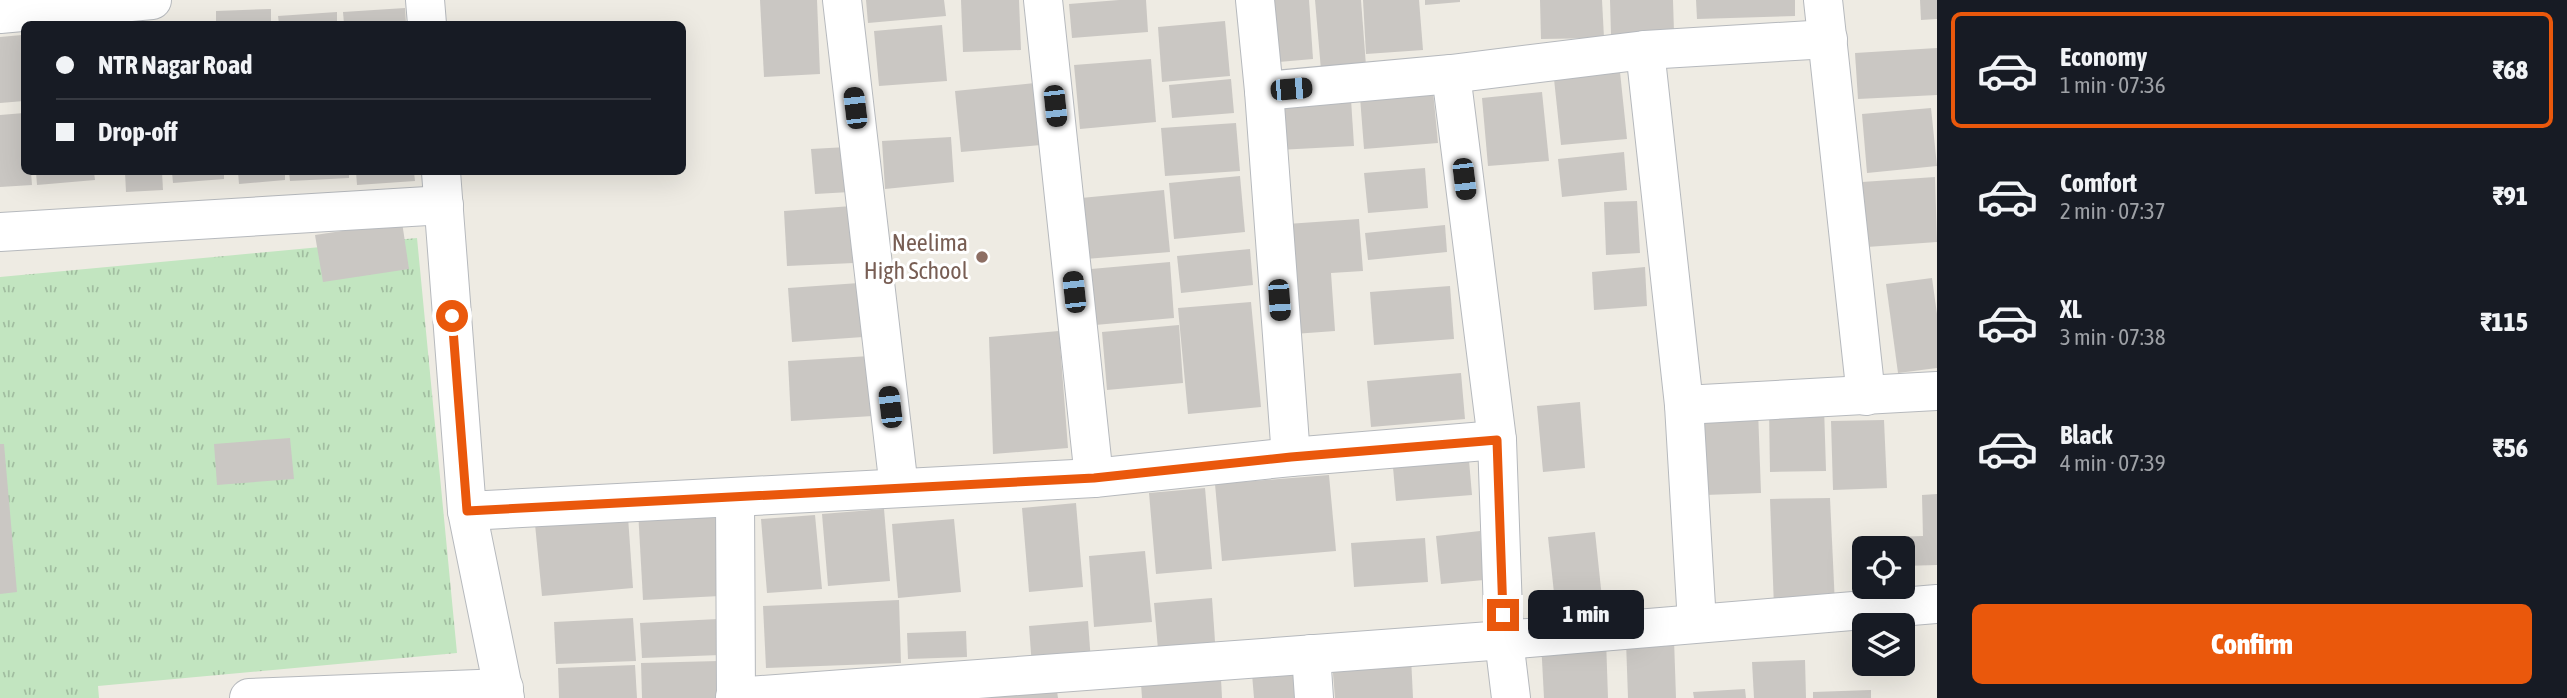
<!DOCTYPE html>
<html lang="en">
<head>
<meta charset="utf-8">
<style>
	:root { --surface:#171b24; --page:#20242c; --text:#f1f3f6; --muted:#9ea1a6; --line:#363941; --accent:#ea580c }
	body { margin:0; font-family:"Asap Condensed",sans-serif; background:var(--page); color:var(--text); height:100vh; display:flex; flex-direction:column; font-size:26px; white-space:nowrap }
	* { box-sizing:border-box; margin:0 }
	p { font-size:23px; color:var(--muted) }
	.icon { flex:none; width:38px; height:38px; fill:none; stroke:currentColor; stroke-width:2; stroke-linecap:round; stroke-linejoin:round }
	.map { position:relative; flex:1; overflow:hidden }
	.drawer { display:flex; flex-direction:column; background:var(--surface); width:630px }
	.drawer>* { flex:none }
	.guide { position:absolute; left:21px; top:21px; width:665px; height:154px; border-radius:10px; box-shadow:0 7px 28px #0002; display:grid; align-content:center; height:154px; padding:0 35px; background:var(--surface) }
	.tools { position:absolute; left:1852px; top:536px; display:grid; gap:14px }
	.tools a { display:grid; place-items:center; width:63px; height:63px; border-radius:10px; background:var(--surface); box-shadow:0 7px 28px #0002; font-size:35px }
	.end { position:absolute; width:32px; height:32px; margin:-16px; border:9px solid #ea580c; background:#fff; box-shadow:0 0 0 4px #fff }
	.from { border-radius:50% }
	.bubble { position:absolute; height:49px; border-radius:10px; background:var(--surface); box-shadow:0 7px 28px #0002; font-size:23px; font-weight:800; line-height:49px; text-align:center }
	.car { position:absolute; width:21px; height:42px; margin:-21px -10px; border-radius:9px; box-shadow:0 0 5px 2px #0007; background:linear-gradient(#222 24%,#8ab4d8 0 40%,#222 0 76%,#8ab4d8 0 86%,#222 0) }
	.guide b { display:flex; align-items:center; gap:24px; height:66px; font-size:26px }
	.guide b+b { border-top:2px solid var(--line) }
	.guide i { width:18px; height:18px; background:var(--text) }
	ul { padding:12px 0 0; list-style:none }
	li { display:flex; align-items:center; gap:21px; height:116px; margin:0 14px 10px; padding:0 21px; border:4px solid transparent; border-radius:10px }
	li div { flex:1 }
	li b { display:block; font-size:26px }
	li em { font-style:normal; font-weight:800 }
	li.current { border-color:var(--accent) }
	li>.icon { width:63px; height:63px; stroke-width:1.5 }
	.primary-button { display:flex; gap:14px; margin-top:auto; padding:14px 35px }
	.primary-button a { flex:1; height:80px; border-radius:10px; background:var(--accent); color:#fff; font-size:28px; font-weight:800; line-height:80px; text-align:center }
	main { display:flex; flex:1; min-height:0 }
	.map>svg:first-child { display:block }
	.grass { fill:url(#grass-tufts) }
	.building { fill:#cac7c3 }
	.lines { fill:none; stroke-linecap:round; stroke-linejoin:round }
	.minor-casing { stroke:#b6b9bd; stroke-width:40 }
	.minor { stroke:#fff; stroke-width:38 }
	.route { stroke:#ea580c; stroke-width:9 }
	.education-dot { fill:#8d6e63; stroke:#fff; stroke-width:2.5 }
	.labels { text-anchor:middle; stroke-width:6; stroke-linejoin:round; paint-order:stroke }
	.education-label { font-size:24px; fill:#785e54; stroke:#fff; text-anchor:end }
</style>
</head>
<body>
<main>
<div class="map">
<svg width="1937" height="698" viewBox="0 0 1937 698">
	<defs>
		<pattern id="grass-tufts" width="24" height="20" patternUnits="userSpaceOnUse" patternTransform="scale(1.75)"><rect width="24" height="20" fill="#c2e5c0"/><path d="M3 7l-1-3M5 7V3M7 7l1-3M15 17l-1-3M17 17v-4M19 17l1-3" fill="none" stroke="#a1bda0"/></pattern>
	</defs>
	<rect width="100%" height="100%" fill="#eeebe3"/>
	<path class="grass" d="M417,238L457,653L98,686L99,698H0V277Z"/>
	<g class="building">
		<path d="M760,0H817L820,74L764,77Z"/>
		<path d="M866,0H944L946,16L868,23Z"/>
		<path d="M961,0H1019L1021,50L963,52Z"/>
		<path d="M1119,0H1146L1148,32L1072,38L1069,4Z"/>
		<path d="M1265,0H1309L1313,59L1268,63Z"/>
		<path d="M1315,0H1361L1366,66L1321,70Z"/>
		<path d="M1363,0H1419L1423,50L1366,54Z"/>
		<path d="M1425,0H1460V2L1425,5Z"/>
		<path d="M1540,0H1602L1604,38L1541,39Z"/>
		<path d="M1610,0H1673L1674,33L1611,35Z"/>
		<path d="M1696,0H1795V16L1697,19Z"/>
		<path d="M1920,0H1937V19L1921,20Z"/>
		<path d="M405,8L406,24H344L343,12Z"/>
		<path d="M271,9V24H216V11Z"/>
		<path d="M337,12V24H279L278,16Z"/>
		<path d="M1225,21L1230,76L1162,82L1158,27Z"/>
		<path d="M942,25L947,81L879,86L874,31Z"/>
		<path d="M22,35L24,101L0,103V37Z"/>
		<path d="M1937,48V95L1858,99L1855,53Z"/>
		<path d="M1151,59L1156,122L1080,129L1074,65Z"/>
		<path d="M1620,72L1627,139L1561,145L1554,79Z"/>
		<path d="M1231,79L1234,113L1172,118L1169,85Z"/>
		<path d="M1035,83L1041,145L961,152L955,91Z"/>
		<path d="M1433,91L1438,143L1364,149L1360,97Z"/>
		<path d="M1542,92L1549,161L1488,166L1482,98Z"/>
		<path d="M1351,99L1354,146L1278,150L1275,103Z"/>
		<path d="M1931,108L1937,166L1867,173L1862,114Z"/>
		<path d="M24,113V172H31L32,185L0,187V115Z"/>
		<path d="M1236,123L1240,171L1165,176L1161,128Z"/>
		<path d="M951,137L954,182L885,189L882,141Z"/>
		<path d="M847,147L850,192L815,194L811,149Z"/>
		<path d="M1624,152L1627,190L1562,197L1558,159Z"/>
		<path d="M1425,168L1428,208L1368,213L1364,173Z"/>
		<path d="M36,172H94L95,180L37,185Z"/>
		<path d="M125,172H162L163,190L126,192Z"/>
		<path d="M172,172H224V179L173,183Z"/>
		<path d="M238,172H285V180L239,184Z"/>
		<path d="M289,172H349V178L290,181Z"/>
		<path d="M356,172H414L415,181L357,185Z"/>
		<path d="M1240,176L1245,232L1174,239L1169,183Z"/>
		<path d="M1935,177L1937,242L1867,247L1862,182Z"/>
		<path d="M1164,190L1170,252L1086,259L1081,198Z"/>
		<path d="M1637,201L1640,253L1606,255L1604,202Z"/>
		<path d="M852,206L854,263L787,266L784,211Z"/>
		<path d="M1359,219L1363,271L1331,273L1335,331L1294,334L1287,224Z"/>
		<path d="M402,222L409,269L323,282L315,235Z"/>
		<path d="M1445,225L1447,252L1368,260L1365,233Z"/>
		<path d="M1250,249L1253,285L1181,293L1177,256Z"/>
		<path d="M1170,262L1174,318L1095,325L1091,269Z"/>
		<path d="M1645,267L1647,306L1594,310L1592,272Z"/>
		<path d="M1932,278L1937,314V368L1898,373L1886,284Z"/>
		<path d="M859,283L863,337L792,342L788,288Z"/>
		<path d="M1450,286L1454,339L1374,345L1370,292Z"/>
		<path d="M1251,302L1261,407L1188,414L1178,308Z"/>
		<path d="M1179,325L1183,383L1107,390L1102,332Z"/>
		<path d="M1059,331L1068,448L993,454L989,337Z"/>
		<path d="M870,356L873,416L791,421L788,361Z"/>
		<path d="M1461,373L1465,419L1371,427L1367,381Z"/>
		<path d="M1580,402L1585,468L1543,472L1537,406Z"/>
		<path d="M1824,407L1826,471L1770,472L1769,409Z"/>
		<path d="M1758,410L1761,493L1705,495L1702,413Z"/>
		<path d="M1884,420L1887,488L1833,490L1831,421Z"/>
		<path d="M290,438L294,479L217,485L214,444Z"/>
		<path d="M0,444H4L17,592L0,594Z"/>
		<path d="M1468,449L1472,495L1396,501L1392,456Z"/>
		<path d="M1329,475L1336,551L1222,561L1215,484Z"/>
		<path d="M1205,488L1212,569L1156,574L1149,493Z"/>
		<path d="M1937,494V565L1902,566V548H1864V567H1861L1860,538L1923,536L1922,495Z"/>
		<path d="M1830,498L1835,605L1774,608L1770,499Z"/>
		<path d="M1076,503L1083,587L1029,592L1022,508Z"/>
		<path d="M715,506L720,596L643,600L638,510Z"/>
		<path d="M884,509L890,581L828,586L822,514Z"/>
		<path d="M815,515L822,589L767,593L761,519Z"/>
		<path d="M628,517L633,588L542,596L535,524Z"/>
		<path d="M954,519L961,592L898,598L892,524Z"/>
		<path d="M1480,531L1484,580L1441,584L1436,536Z"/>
		<path d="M1595,532L1604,617L1557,621L1548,537Z"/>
		<path d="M1425,538L1428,582L1354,587L1351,543Z"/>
		<path d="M1145,551L1152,622L1094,627L1089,556Z"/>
		<path d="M1212,598L1216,656L1159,661L1154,603Z"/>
		<path d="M899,600L901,663L766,668L763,606Z"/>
		<path d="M633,618L636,661L556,664L554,622Z"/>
		<path d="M718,619L720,655L642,658L640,623Z"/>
		<path d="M1088,621L1091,662L1032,667L1029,626Z"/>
		<path d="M966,631L967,657L908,659L907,633Z"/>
		<path d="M1606,639L1608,698H1544L1541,641Z"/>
		<path d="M1674,639L1676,698H1628L1626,641Z"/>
		<path d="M1411,657L1413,698H1335L1332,661Z"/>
		<path d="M1805,660L1806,698H1754L1752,662Z"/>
		<path d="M719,661L720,698H642L641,663Z"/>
		<path d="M635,665L637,698H559L558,668Z"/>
		<path d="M1295,670L1298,698H1254L1252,674Z"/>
		<path d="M1221,679L1222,698H1142L1141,684Z"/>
		<path d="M1745,689L1746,698H1694L1693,692Z"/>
		<path d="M1871,690V698H1813V692Z"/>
		<path d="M1057,691L1058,698H986V696Z"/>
	</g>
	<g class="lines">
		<defs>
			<g id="minor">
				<path d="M425,0L427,24"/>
				<path d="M842,0L899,488"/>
				<path d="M1043,0L1094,478"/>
				<path d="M1255,0L1264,91L1291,457"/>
				<path d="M1823,0L1866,396"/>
				<path d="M0,14L152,0"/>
				<path d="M1645,50L1684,405L1697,623"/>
				<path d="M1451,74L1497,440L1504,640L1511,698"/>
				<path d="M1264,91L1451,74L1645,50L1828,39"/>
				<path d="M441,172L467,511L505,698"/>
				<path d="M0,232L444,205"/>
				<path d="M1684,405L1937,391"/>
				<path d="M735,498L736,698"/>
				<path d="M467,511L1094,478L1291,457L1497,440"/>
				<path d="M1311,654L1314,698"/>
				<path d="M735,697L1504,640L1937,604"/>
				<path d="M249,698L504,688"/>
			</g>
		</defs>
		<use href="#minor" class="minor-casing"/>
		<use href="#minor" class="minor"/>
	</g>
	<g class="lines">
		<path class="route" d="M452,316L467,511L1094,478L1291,457L1497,440L1503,615"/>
	</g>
	<circle class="education-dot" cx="982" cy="257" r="7"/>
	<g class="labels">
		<g class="education-label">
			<text x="968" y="251">Neelima<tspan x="968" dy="28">High School</tspan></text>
		</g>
	</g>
</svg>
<div class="tools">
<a><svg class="icon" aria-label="locate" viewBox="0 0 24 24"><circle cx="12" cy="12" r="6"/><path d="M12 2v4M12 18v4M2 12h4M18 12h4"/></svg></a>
<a><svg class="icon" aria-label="layers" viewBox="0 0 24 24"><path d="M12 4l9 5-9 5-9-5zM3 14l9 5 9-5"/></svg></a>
</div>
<i class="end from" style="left:452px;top:316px"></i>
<i class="end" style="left:1503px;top:615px"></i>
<div class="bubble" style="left:1528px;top:590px;width:116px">1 min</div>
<i class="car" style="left:1291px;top:89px;rotate:85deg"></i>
<i class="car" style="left:1055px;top:106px;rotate:174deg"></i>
<i class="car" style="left:855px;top:108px;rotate:353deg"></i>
<i class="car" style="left:1464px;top:179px;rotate:173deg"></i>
<i class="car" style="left:1074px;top:292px;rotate:354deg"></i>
<i class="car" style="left:1279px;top:300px;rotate:176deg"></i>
<i class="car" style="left:890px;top:407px;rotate:353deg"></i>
<div class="guide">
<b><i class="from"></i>NTR Nagar Road</b>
<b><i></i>Drop-off</b>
</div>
</div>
<section class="drawer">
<ul>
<li class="current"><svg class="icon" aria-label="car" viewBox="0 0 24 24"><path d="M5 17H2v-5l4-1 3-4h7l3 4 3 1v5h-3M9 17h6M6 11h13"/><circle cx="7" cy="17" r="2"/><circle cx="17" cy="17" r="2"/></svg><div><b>Economy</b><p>1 min · 07:36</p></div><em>₹68</em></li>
<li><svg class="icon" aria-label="car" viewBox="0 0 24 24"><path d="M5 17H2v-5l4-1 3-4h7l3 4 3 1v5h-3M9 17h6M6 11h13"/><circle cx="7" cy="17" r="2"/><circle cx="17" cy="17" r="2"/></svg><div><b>Comfort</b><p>2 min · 07:37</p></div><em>₹91</em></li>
<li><svg class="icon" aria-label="car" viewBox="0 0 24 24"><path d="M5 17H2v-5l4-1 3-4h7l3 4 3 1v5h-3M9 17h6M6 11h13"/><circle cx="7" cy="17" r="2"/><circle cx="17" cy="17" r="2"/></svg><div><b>XL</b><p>3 min · 07:38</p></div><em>₹115</em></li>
<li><svg class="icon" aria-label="car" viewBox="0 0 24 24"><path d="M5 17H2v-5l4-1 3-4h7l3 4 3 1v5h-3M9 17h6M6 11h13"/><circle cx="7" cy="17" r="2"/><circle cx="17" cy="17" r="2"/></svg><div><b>Black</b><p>4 min · 07:39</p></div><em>₹56</em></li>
</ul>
<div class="primary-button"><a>Confirm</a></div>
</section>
</main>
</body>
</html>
